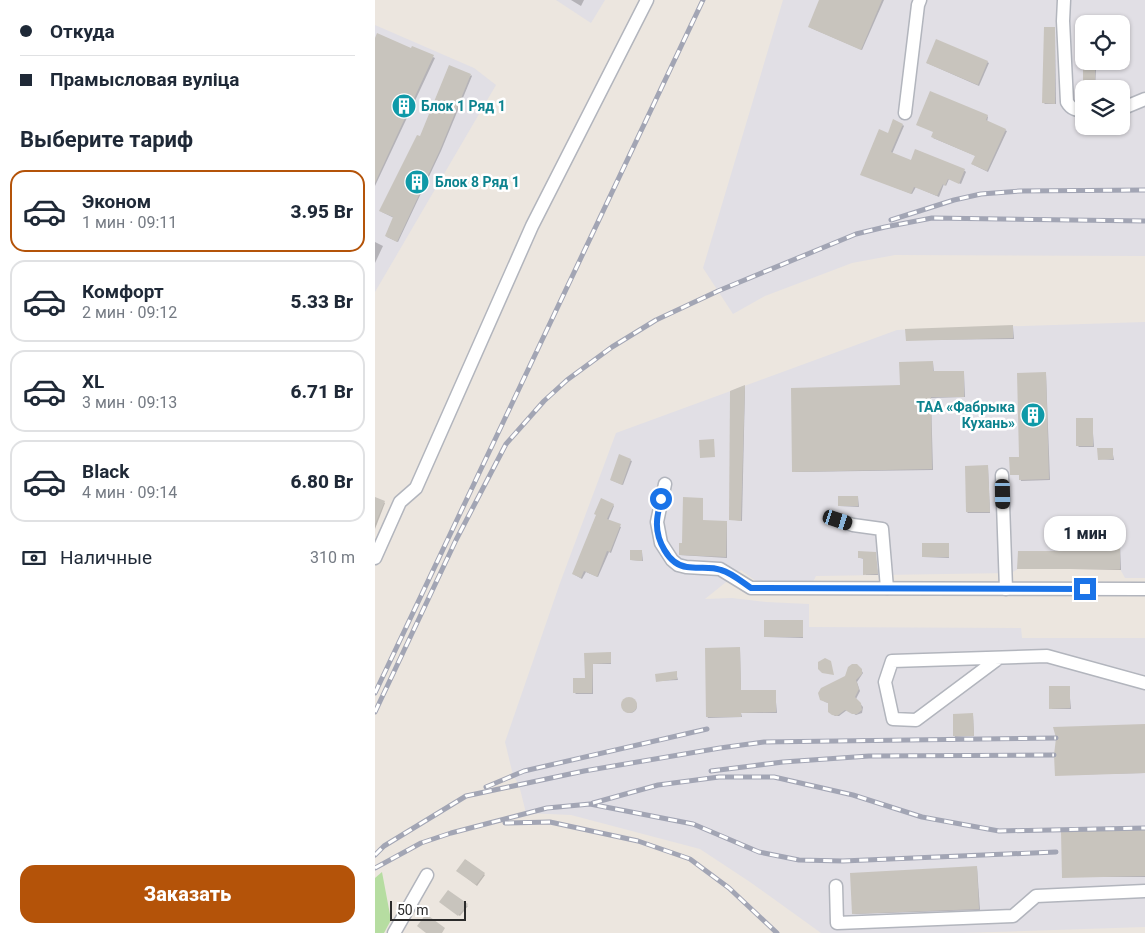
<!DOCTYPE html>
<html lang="ru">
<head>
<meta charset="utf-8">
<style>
	:root { --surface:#fff; --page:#f2f2f3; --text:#1f2937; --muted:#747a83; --line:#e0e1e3; --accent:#b45309 }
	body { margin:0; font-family:Roboto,sans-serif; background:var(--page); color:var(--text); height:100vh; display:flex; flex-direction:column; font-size:19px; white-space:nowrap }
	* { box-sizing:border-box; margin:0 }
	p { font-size:16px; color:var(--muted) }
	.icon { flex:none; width:28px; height:28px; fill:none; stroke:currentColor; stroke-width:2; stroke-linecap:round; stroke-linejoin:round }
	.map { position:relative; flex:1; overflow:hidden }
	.side { display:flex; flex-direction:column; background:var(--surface); width:375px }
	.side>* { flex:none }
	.banner { display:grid; align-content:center; height:110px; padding:0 20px; background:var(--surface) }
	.buttons { position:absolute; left:700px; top:15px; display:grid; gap:10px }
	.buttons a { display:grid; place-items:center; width:55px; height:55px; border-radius:10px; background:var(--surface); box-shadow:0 1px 4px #0004; font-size:25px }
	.scale { position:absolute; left:15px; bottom:12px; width:76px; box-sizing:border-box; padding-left:5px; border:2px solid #2b2b2b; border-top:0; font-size:14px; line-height:18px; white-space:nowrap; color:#2b2b2b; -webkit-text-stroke:4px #fff; paint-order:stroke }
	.end { position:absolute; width:22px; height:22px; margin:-11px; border:6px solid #1a73e8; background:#fff; box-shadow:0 0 0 2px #fff }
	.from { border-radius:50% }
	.bubble { position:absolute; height:35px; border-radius:15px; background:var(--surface); box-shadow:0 1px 4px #0004; font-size:16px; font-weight:800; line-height:35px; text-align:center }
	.car { position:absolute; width:15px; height:30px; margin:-15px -8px; border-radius:6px; box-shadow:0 0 4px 1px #0007; background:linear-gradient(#222 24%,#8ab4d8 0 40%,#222 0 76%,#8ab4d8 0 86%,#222 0) }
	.banner b { display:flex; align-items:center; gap:18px; height:48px; font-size:19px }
	.banner b+b { border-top:1px solid var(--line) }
	.banner i { width:12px; height:12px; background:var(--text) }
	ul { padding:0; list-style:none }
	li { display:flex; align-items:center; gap:15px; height:82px; margin:0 10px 8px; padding:0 10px; border:2px solid var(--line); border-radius:15px }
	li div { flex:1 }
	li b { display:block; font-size:19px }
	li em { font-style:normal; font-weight:800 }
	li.current { border-color:var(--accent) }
	li>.icon { width:45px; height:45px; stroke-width:1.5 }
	h2 { padding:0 20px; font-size:22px; line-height:60px }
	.pay { display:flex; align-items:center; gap:12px; height:55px; padding:0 20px; font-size:19px }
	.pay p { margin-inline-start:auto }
	.button { display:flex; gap:10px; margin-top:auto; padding:10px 20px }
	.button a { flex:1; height:58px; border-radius:15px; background:var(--accent); color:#fff; font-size:20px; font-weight:800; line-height:58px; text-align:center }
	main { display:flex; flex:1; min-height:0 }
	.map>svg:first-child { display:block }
	.industrial { fill:#e1dfe5; fill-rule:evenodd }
	.green { fill:#b6dda1 }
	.shadow { fill:#0003 }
	.building { fill:#c8c4bd }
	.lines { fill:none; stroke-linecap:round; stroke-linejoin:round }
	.minor-casing { stroke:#b2b5bd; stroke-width:15 }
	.minor { stroke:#fff; stroke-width:12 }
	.rail-casing { stroke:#a2a5b4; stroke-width:5 }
	.rail { stroke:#fff; stroke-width:3; stroke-dasharray:9; stroke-linecap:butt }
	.route { stroke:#1a73e8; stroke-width:6 }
	.labels { text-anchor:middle; stroke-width:5; stroke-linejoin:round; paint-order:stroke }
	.culture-label { font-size:14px; font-weight:bold; fill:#0d838f; stroke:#fff; text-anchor:start }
</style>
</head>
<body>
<main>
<section class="side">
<div class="banner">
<b><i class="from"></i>Откуда</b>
<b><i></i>Прамысловая вуліца</b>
</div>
<h2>Выберите тариф</h2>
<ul>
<li class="current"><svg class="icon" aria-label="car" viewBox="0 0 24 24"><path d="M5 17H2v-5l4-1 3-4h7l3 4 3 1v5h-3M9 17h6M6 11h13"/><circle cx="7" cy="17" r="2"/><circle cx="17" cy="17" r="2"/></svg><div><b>Эконом</b><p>1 мин · 09:11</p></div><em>3.95 Br</em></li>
<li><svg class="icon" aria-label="car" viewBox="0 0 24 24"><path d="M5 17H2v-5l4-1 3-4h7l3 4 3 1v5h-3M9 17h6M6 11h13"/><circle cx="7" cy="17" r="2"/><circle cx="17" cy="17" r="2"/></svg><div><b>Комфорт</b><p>2 мин · 09:12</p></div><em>5.33 Br</em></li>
<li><svg class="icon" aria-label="car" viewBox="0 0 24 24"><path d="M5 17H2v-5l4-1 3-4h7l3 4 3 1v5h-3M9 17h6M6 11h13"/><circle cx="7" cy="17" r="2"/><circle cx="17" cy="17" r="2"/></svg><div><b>XL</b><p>3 мин · 09:13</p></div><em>6.71 Br</em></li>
<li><svg class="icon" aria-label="car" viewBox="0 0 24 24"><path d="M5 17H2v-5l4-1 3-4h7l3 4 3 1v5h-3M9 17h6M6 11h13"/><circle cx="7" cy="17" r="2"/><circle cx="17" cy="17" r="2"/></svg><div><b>Black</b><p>4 мин · 09:14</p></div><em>6.80 Br</em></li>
</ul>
<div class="pay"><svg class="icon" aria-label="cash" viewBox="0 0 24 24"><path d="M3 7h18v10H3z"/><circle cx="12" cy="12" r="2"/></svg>Наличные<p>310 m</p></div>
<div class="button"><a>Заказать</a></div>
</section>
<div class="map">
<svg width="770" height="933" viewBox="0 0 770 933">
	<rect width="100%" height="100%" fill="#ece6df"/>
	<g class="industrial">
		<path d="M181,0H230L216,23Z"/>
		<path d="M408,0H770V256L520,255L477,263L390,296L358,314L328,268ZM709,24H746V61H709ZM709,89H746V126H709Z"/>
		<path d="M0,25L99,68L121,85L0,292Z"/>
		<path d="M770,322V578H750L745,569H643L636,573L441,576L438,582H382L366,570L330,599L357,598L391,602L434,604V627L646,628L647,638H770V927L587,933H446L375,882L325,849L196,815L151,813L144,785L138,775L130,742L185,583L241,433L522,330Z"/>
	</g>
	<path class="green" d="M7,872L16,920L9,933H0V878Z"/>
	<g class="shadow">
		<path d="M196,0H209L206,6Z"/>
		<path d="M445,0H509L487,50L436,28Z"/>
		<path d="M680,29L681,104H670L669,103Z"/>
		<path d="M0,41L37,49V47L60,58L0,186Z"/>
		<path d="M746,49L747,69H721L720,89H709V61H746Z"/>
		<path d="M612,62L614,63L604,86L552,63Z"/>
		<path d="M96,75L97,76L66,151L23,242L12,237L19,218L7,212L45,138Z"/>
		<path d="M612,116L613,117L612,122L632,131L613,172L597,164L601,156L558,138Z"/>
		<path d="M528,125L529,126L517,154L536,161L541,150L590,171L591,172L586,184L574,179L571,186L569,184L564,197L541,187L537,194L488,175L513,134Z"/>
		<path d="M0,242L8,246L0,263Z"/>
		<path d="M638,327L639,339L532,340Z"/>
		<path d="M558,362L559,373H589L590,397L556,398L558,470L419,472Z"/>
		<path d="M671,374L675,480L646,481L645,475L636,474L645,458Z"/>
		<path d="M369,387L370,388L367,521L355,519Z"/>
		<path d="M717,419L719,447H704L703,446Z"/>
		<path d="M737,449L739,460L724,459Z"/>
		<path d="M245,456L257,461L248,485L236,480Z"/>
		<path d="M613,467L615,513H593L592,512Z"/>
		<path d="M483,497L484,507L464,506Z"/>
		<path d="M0,498L10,503L0,529Z"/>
		<path d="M328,499V522L352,523V558L305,555Z"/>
		<path d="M238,505L239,506L233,521L246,527L236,553L234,552L223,577L211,572L207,579L200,575Z"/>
		<path d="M573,544L574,558L548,557Z"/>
		<path d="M745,544L746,570L644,568L721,552Z"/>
		<path d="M267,552L268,561L256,560Z"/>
		<path d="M500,553L503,575H491L489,559L485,558Z"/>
		<path d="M427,621L428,638L391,637Z"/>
		<path d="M365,649L366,692L400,691L402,713H366L367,717L333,718L332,716Z"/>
		<path d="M211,654H235L236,664H218V694H201L199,692L211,679Z"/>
		<path d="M485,668L488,673L482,682L485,691L481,699L488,707L487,713L481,715L472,710L464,716H460L455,711L454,703L450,702L444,695Z"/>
		<path d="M301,673L303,680L282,681Z"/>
		<path d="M694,687L696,709H677L676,708Z"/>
		<circle cx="255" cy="706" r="7"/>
		<path d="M598,715L599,736L580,737L579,735Z"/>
		<path d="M770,725V773L681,775Z"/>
		<path d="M770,831V877H688Z"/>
		<path d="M91,860L110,875L102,886L83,871Z"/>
		<path d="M602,867L605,910L478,914Z"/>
		<path d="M73,891L93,906L85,916L66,902Z"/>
	</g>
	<g class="building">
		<path d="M444,0H507L486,50L433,27Z"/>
		<path d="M669,27H680V104L667,103Z"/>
		<path d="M2,33L36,48L37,46L59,55L0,183V38Z"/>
		<path d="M561,39L613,61L603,85L551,63Z"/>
		<rect x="708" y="61" width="12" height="28"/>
		<path d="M74,65L96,74L65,150L22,242L10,236L18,217L4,211L42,135L45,136Z"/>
		<path d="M555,91L613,115L611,120L631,129L612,171L596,164L600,156L556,137L558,132L541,125Z"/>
		<path d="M518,119L528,124L516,152L536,160L540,149L590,169L584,184L573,179L570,186L568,184L562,196L539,187L536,194L485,175L504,129L513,133Z"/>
		<path d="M638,325V338L531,341L530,329Z"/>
		<path d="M558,361V371H589V397H556L557,469L417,472L416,388L525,385L524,362Z"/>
		<path d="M671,372L674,479L644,480V475H635L634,457H644L642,373Z"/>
		<path d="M370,385L366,521L354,520L355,391Z"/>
		<rect x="701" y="418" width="17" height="28"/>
		<path d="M339,439L340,457L325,458L324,440Z"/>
		<path d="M722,448H738V459L723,460Z"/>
		<path d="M244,454L256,459L247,485L235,480Z"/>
		<path d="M613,465L615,512H591L590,466Z"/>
		<rect x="463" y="496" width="20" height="10"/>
		<path d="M0,497L10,501L0,524Z"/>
		<path d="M308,497L328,498V520L352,521L351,557L304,555V543H307Z"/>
		<path d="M226,498L239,504L232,519L246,524L235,552L232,551L222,577L209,571L206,578L197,574L221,515L219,514Z"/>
		<rect x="547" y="543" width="27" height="14"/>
		<path d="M720,543H745V569H642L643,551H720Z"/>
		<path d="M255,550H267V561L255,560Z"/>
		<path d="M483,551L501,552L503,574L488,575V558H483Z"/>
		<rect x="389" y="620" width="39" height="17"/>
		<path d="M365,647L366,690H401V712L366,713V717H331L330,648Z"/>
		<path d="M236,652V663L218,664L217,693H198V678H210L209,653Z"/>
		<path d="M450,658L456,661L459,675L447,673L443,669V662Z"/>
		<path d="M477,664H482L487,669V674L481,680L484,689L480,697L486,703L487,710L482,714H477L470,710L462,716L457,715L453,712V703L445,700L443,693L446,688L470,676L473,667Z"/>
		<path d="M302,671V679L281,682L280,674Z"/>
		<path d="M674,686H695V708L674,709Z"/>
		<circle cx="254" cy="705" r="8"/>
		<path d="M598,713L599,736H578V714Z"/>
		<path d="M770,724V773L680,776L679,755L681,738L678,727Z"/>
		<path d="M770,830V876L687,878L686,831Z"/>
		<path d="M90,859L110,873L101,885L81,871Z"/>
		<path d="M602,866L604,909L477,914L475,873Z"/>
		<path d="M73,890L93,904L83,916L64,902Z"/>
		<path d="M51,914L70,928L67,933H51L42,926Z"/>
	</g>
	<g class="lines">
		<defs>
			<g id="minor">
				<path d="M689,0L688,21L692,102C696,109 701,110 709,111"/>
				<path d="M746,109L770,99"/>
				<path d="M530,113L543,5L545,0"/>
				<path d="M627,475L631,589"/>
				<path d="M290,484L282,522L286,543L297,560L303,565L311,567L345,569L376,588L770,589"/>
				<path d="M463,520L478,525L507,529L512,588"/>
				<path d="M0,558L25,502L41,488L157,226L272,0"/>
				<path d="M624,658L541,720L518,719L510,682L517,661L672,656L770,683"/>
				<path d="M461,886L462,923L638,916L661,896L770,891"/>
				<path d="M19,933L52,875"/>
			</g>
		</defs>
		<use href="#minor" class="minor-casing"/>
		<use href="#minor" class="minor"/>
		<defs>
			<g id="rail">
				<path d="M516,220L579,200L606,194L645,191L770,190"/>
				<path d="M0,693L328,0"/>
				<path d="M0,712L81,540L131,444L169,401L192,380L237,347L281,320L343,291L481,234L510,227L557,218L770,221"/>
				<path d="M336,771L408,762L494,756L679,755"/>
				<path d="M111,787L149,771L332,729"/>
				<path d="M218,803L283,785L344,777H399L478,795L547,817L624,831L770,828"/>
				<path d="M130,823L175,822L263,841L315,859L354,888L402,933"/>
				<path d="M0,855L9,846L91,796L209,771L345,748L389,742L681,738"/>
				<path d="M0,868L46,843L76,833L172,808L215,804L318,824L384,852L424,860L468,861L681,852"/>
			</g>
		</defs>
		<use href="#rail" class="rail-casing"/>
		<use href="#rail" class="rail"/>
	</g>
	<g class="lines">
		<path class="route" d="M286,499C285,506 282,514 282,522C281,539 293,565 312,567C323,569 336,566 346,570C357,573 367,582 376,588L710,589"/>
	</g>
	<defs>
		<symbol id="building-disc" viewBox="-11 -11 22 22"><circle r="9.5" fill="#0f9aa8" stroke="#fff"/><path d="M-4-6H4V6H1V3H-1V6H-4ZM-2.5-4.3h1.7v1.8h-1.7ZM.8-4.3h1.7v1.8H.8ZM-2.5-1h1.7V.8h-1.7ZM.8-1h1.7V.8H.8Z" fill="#fff"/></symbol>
	</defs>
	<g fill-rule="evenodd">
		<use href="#building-disc" x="15" y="92" width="28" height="28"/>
		<use href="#building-disc" x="28" y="168" width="28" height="28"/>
		<use href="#building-disc" x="644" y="401" width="28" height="28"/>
	</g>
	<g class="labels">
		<g class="culture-label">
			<text x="46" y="111">Блок 1 Ряд 1</text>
			<text x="60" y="187">Блок 8 Ряд 1</text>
			<text x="640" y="412" text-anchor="end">ТАА «Фабрыка<tspan x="640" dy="16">Кухань»</tspan></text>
		</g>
	</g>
</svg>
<div class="buttons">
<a><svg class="icon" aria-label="locate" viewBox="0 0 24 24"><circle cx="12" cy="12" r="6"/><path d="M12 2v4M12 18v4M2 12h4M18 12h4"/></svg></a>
<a><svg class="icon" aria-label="layers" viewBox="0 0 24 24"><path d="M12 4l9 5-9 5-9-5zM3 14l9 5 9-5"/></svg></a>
</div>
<div class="scale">50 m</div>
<i class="end from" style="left:286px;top:499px"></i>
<i class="end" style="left:710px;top:589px"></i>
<div class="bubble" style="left:669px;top:516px;width:82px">1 мин</div>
<i class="car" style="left:628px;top:494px;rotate:179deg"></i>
<i class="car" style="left:463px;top:520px;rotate:108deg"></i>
</div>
</main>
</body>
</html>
